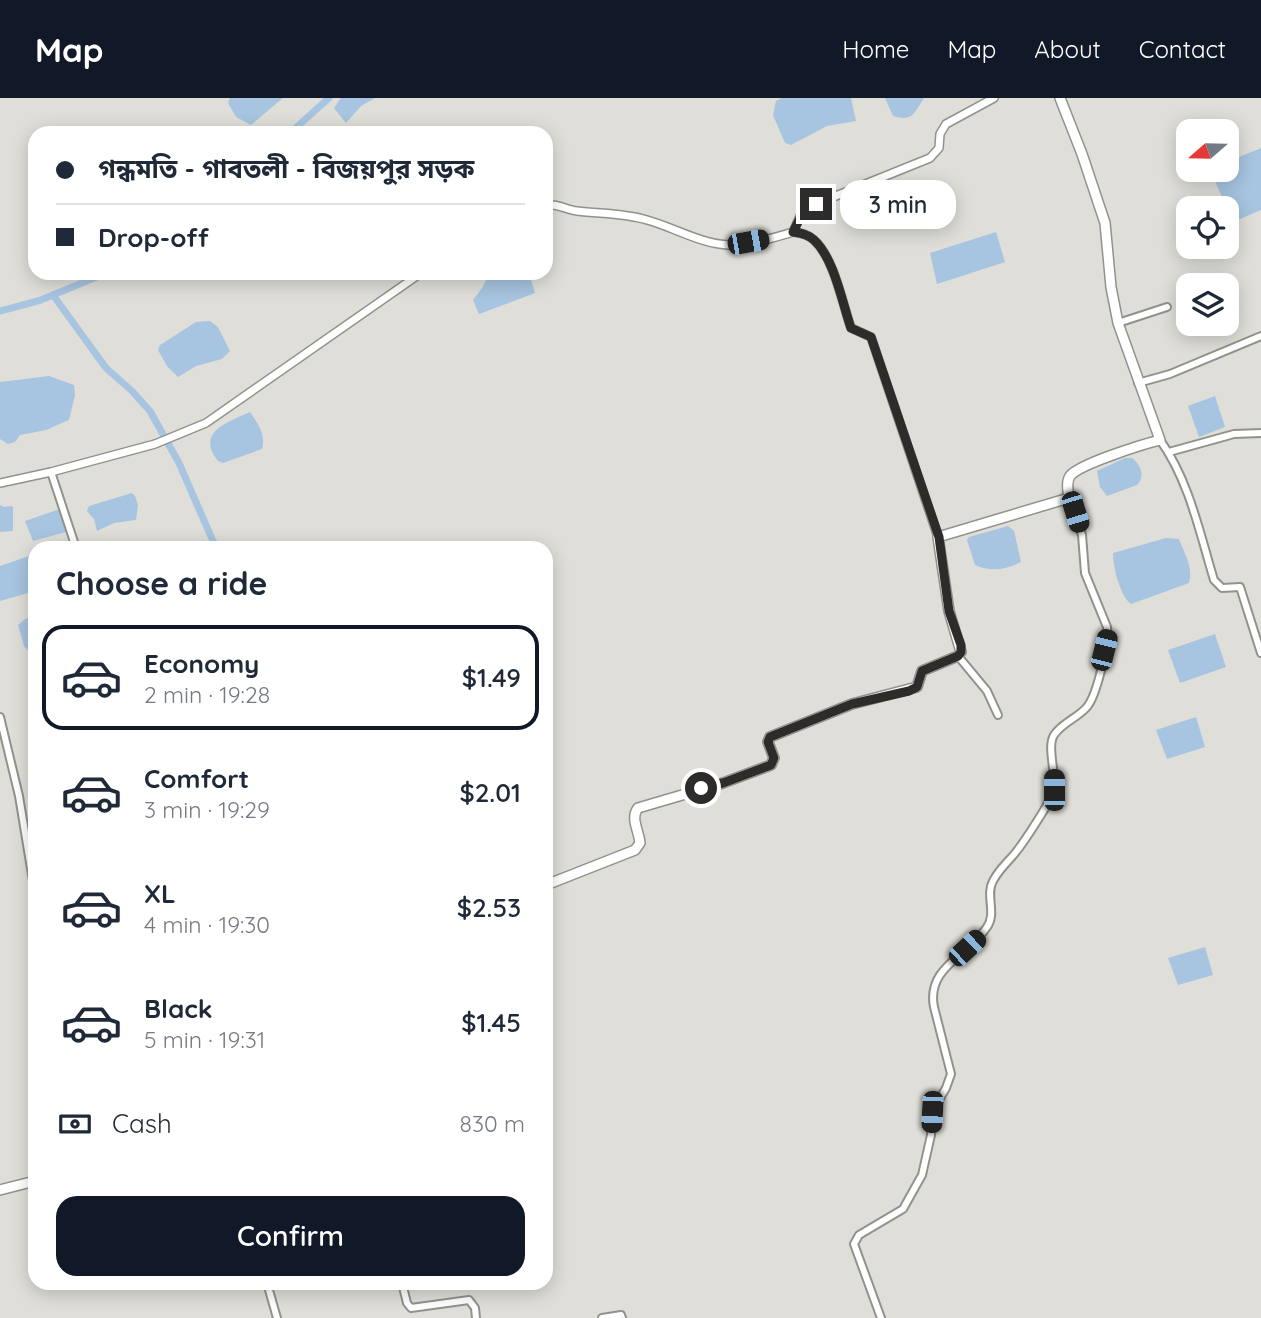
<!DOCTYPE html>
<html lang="en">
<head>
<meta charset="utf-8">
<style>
	:root { --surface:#fff; --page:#f2f2f3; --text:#1f2937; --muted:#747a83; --line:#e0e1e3; --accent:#111827 }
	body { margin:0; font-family:Quicksand,"Noto Sans Bengali",sans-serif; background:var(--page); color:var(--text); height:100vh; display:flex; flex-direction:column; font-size:26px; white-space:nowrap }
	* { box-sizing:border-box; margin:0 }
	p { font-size:23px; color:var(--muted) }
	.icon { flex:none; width:38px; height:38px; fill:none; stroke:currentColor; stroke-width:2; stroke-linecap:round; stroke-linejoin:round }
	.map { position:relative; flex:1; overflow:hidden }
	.panel { position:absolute; left:28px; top:443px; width:525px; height:749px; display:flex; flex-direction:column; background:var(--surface); border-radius:21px; box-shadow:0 4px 18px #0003 }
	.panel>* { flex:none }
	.top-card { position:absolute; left:28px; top:28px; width:525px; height:154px; border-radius:21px; box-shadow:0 4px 18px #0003; display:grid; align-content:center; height:154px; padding:0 28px; background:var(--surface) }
	.needle { width:46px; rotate:250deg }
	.controls { position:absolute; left:1176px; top:21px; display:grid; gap:14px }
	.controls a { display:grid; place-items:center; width:63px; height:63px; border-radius:14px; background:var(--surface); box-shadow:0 4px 18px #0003; font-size:35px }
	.end { position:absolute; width:32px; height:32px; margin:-16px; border:9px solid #2d2c2a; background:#fff; box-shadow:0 0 0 4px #fff }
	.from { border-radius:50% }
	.bubble { position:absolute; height:49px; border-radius:21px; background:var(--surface); box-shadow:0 4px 18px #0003; font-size:23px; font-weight:600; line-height:49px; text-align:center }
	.car { position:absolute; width:21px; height:42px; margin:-21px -10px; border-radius:9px; box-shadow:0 0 5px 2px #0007; background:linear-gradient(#222 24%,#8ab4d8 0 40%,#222 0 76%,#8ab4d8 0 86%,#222 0) }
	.top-card b { display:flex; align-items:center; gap:24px; height:66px; font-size:26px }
	.top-card b+b { border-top:2px solid var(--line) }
	.top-card i { width:18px; height:18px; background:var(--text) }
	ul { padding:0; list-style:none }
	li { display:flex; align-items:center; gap:21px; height:105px; margin:0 14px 10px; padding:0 14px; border:4px solid transparent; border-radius:21px }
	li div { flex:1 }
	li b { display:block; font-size:26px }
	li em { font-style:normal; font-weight:600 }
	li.current { border-color:var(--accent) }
	li>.icon { width:63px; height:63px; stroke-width:1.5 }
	h2 { padding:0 28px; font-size:32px; line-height:84px }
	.pay { display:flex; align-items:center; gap:18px; height:77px; padding:0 28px; font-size:26px }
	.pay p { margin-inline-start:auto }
	.button { display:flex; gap:14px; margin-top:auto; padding:14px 28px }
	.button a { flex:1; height:80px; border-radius:21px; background:var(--accent); color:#fff; font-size:28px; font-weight:600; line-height:80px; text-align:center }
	header { display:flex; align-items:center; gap:42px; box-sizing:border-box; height:98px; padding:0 35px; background:var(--accent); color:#fff }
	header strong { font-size:33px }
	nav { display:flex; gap:38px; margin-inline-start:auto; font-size:24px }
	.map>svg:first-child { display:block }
	.water { fill:#a7c5e0 }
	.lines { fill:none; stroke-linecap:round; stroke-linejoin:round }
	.canal { stroke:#a7c5e0; stroke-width:7 }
	.minor-casing { stroke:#92928c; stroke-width:10 }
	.tertiary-casing { stroke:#92928c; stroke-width:10 }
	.secondary-casing { stroke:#92928c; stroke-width:12 }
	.minor { stroke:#fff; stroke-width:6 }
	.tertiary { stroke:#fff; stroke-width:7 }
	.secondary { stroke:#fff; stroke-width:9 }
	.route { stroke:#2d2c2a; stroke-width:9 }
</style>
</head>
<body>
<header>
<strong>Map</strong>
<nav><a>Home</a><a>Map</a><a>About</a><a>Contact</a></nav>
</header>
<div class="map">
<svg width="1261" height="1220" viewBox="0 0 1261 1220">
	<rect width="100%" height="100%" fill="#dfded8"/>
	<g class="water">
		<path d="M230,0H283L251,27L236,19L228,5Z"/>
		<path d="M341,0H375L361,8L346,25L334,10Z"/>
		<path d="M782,0H851L856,23L827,28L791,47L785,45L773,17L776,3Z"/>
		<path d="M885,0H924C914,15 913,24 893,18Z"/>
		<path d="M1261,50V112L1233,124L1210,72H1227V64Z"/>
		<path d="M996,134L1005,164L937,186L930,155Z"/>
		<path d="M490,175H529L535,195L479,216L473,202L482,190Z"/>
		<path d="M210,223L218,229L230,253L222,261L196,268L178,279L167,268L158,252L160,247L196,224Z"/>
		<path d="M49,278L74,287L75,297L69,322L46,332L20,337L15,344L8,346L0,341V284Z"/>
		<path d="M1215,298L1225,329L1199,339L1188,308Z"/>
		<path d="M250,314C258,326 266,336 262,351L223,365L218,363C195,334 228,324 250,314Z"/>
		<path d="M1125,360H1132C1140,366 1146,378 1137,387L1107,398L1100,389L1097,373Z"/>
		<path d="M132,395L135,398L138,407L136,422L114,425L97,433L94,421L87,413L89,408Z"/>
		<path d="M0,407L4,409L12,408L13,410V433L0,434Z"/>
		<path d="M60,411L66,434L33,443L25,423Z"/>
		<path d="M1008,428L1014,433L1021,464C1005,472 991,474 975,467L967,442L969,439Z"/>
		<path d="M1166,440L1179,441C1184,454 1194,471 1189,485L1131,506C1120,498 1113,469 1113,455Z"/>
		<path d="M35,456V493L0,503V468Z"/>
		<path d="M35,518V556H31L24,548L18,527L25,521Z"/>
		<path d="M1215,536L1226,569L1180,585L1168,552Z"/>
		<path d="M1196,619L1205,649L1167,661L1156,632Z"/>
		<path d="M1205,849L1213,877L1178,887L1168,860Z"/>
	</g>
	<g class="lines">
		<g class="canal">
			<path d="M290,35L329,0"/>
			<path d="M53,197L106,270L132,293L150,313L179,365L216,450"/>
			<path d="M0,213L41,202L106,175"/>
		</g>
		<defs>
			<g id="minor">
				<path d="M793,134C800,135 808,136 814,142C834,160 842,204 851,230L871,239L938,439"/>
				<path d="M1118,225L1167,209"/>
				<path d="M1138,285L1170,276L1261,238"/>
				<path d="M1160,342C1189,382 1200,436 1214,482L1222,490L1240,489L1261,555"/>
				<path d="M1169,354L1234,336L1261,335"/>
				<path d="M51,374L76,450"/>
				<path d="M958,558L987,593L998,617"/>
				<path d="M0,619L19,698L35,795"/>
				<path d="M267,1185L277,1220"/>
				<path d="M402,1185L407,1205L411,1210L469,1202L475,1210L476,1220"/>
				<path d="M602,1220L621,1217L622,1220"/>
				<path d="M881,1220L854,1146L859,1137L903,1111L922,1077L931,1037L932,1014L946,990L951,976L934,909C926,869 969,857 987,829C997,815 985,797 993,783C999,771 1008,764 1016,754C1024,744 1049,706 1053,695C1058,679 1046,650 1054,637C1062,625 1077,620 1086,610C1097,599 1109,544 1107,529L1085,475L1082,437L1069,400"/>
			</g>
			<g id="tertiary">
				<path d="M546,107C557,105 566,112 577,113C601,116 623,115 647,122C673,129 701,146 729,147C750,147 773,140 793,134L801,116L816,106L930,60L939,50L940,36L946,26L994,0"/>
				<path d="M0,385L51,374L155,346L206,325L421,175"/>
			</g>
			<g id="secondary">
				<path d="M546,787L635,752L640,745C639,733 630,720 638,710L723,685L771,667L774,660L768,644L770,639L852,606L917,589L922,573L958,558L961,554L949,513L938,439L1069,400C1068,393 1066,384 1070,378C1079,366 1144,346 1160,342L1118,225L1111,189L1105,125L1082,56L1060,0"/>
				<path d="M0,1092L35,1083"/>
			</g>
		</defs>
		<use href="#minor" class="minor-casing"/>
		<use href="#tertiary" class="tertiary-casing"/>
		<use href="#secondary" class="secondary-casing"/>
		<use href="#minor" class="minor"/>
		<use href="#tertiary" class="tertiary"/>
		<use href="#secondary" class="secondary"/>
	</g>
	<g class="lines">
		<path class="route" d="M701,690L723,685L771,667L774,660L768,644L770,639L852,606L909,593L917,589L922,573L958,558L961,554V547L949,513L939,439L871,239L851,230C842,204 834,160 814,142C808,136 800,135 793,134L802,116L816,106"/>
	</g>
</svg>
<div class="controls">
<a><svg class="needle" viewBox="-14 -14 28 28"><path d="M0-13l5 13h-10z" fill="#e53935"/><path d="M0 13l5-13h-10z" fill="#747a83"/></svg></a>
<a><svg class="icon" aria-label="locate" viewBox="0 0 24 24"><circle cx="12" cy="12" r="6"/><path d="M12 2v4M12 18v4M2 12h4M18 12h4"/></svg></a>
<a><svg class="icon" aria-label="layers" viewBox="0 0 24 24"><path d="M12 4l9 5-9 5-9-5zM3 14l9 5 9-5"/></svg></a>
</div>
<i class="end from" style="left:701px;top:690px"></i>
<i class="end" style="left:816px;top:106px"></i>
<div class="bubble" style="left:840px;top:82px;width:116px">3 min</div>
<i class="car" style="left:748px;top:144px;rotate:80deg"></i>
<i class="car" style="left:1075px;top:414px;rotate:163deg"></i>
<i class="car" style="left:1104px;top:552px;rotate:14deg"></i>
<i class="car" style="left:1054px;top:692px;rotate:0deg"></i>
<i class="car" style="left:967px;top:850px;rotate:47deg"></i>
<i class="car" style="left:932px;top:1014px;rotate:183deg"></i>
<div class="top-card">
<b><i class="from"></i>গন্ধমতি - গাবতলী - বিজয়পুর সড়ক</b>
<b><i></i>Drop-off</b>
</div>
<section class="panel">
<h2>Choose a ride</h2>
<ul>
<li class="current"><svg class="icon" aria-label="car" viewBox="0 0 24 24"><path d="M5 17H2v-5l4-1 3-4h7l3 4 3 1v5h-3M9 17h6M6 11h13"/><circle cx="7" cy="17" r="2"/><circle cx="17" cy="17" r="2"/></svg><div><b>Economy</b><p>2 min · 19:28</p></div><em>$1.49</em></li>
<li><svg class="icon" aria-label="car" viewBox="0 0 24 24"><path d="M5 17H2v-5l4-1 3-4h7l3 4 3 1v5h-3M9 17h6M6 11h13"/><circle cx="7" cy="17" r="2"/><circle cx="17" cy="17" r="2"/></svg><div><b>Comfort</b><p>3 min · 19:29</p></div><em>$2.01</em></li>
<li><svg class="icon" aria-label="car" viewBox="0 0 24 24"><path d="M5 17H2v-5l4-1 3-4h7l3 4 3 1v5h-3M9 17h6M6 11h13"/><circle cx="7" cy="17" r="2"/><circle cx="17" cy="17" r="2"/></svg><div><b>XL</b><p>4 min · 19:30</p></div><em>$2.53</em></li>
<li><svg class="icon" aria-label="car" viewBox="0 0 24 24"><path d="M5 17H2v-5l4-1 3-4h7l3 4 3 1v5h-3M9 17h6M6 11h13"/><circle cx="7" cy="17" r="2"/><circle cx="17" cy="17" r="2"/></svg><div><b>Black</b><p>5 min · 19:31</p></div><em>$1.45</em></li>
</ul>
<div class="pay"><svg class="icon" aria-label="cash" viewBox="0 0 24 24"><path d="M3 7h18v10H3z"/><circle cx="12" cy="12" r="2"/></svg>Cash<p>830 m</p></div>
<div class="button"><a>Confirm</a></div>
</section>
</div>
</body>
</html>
